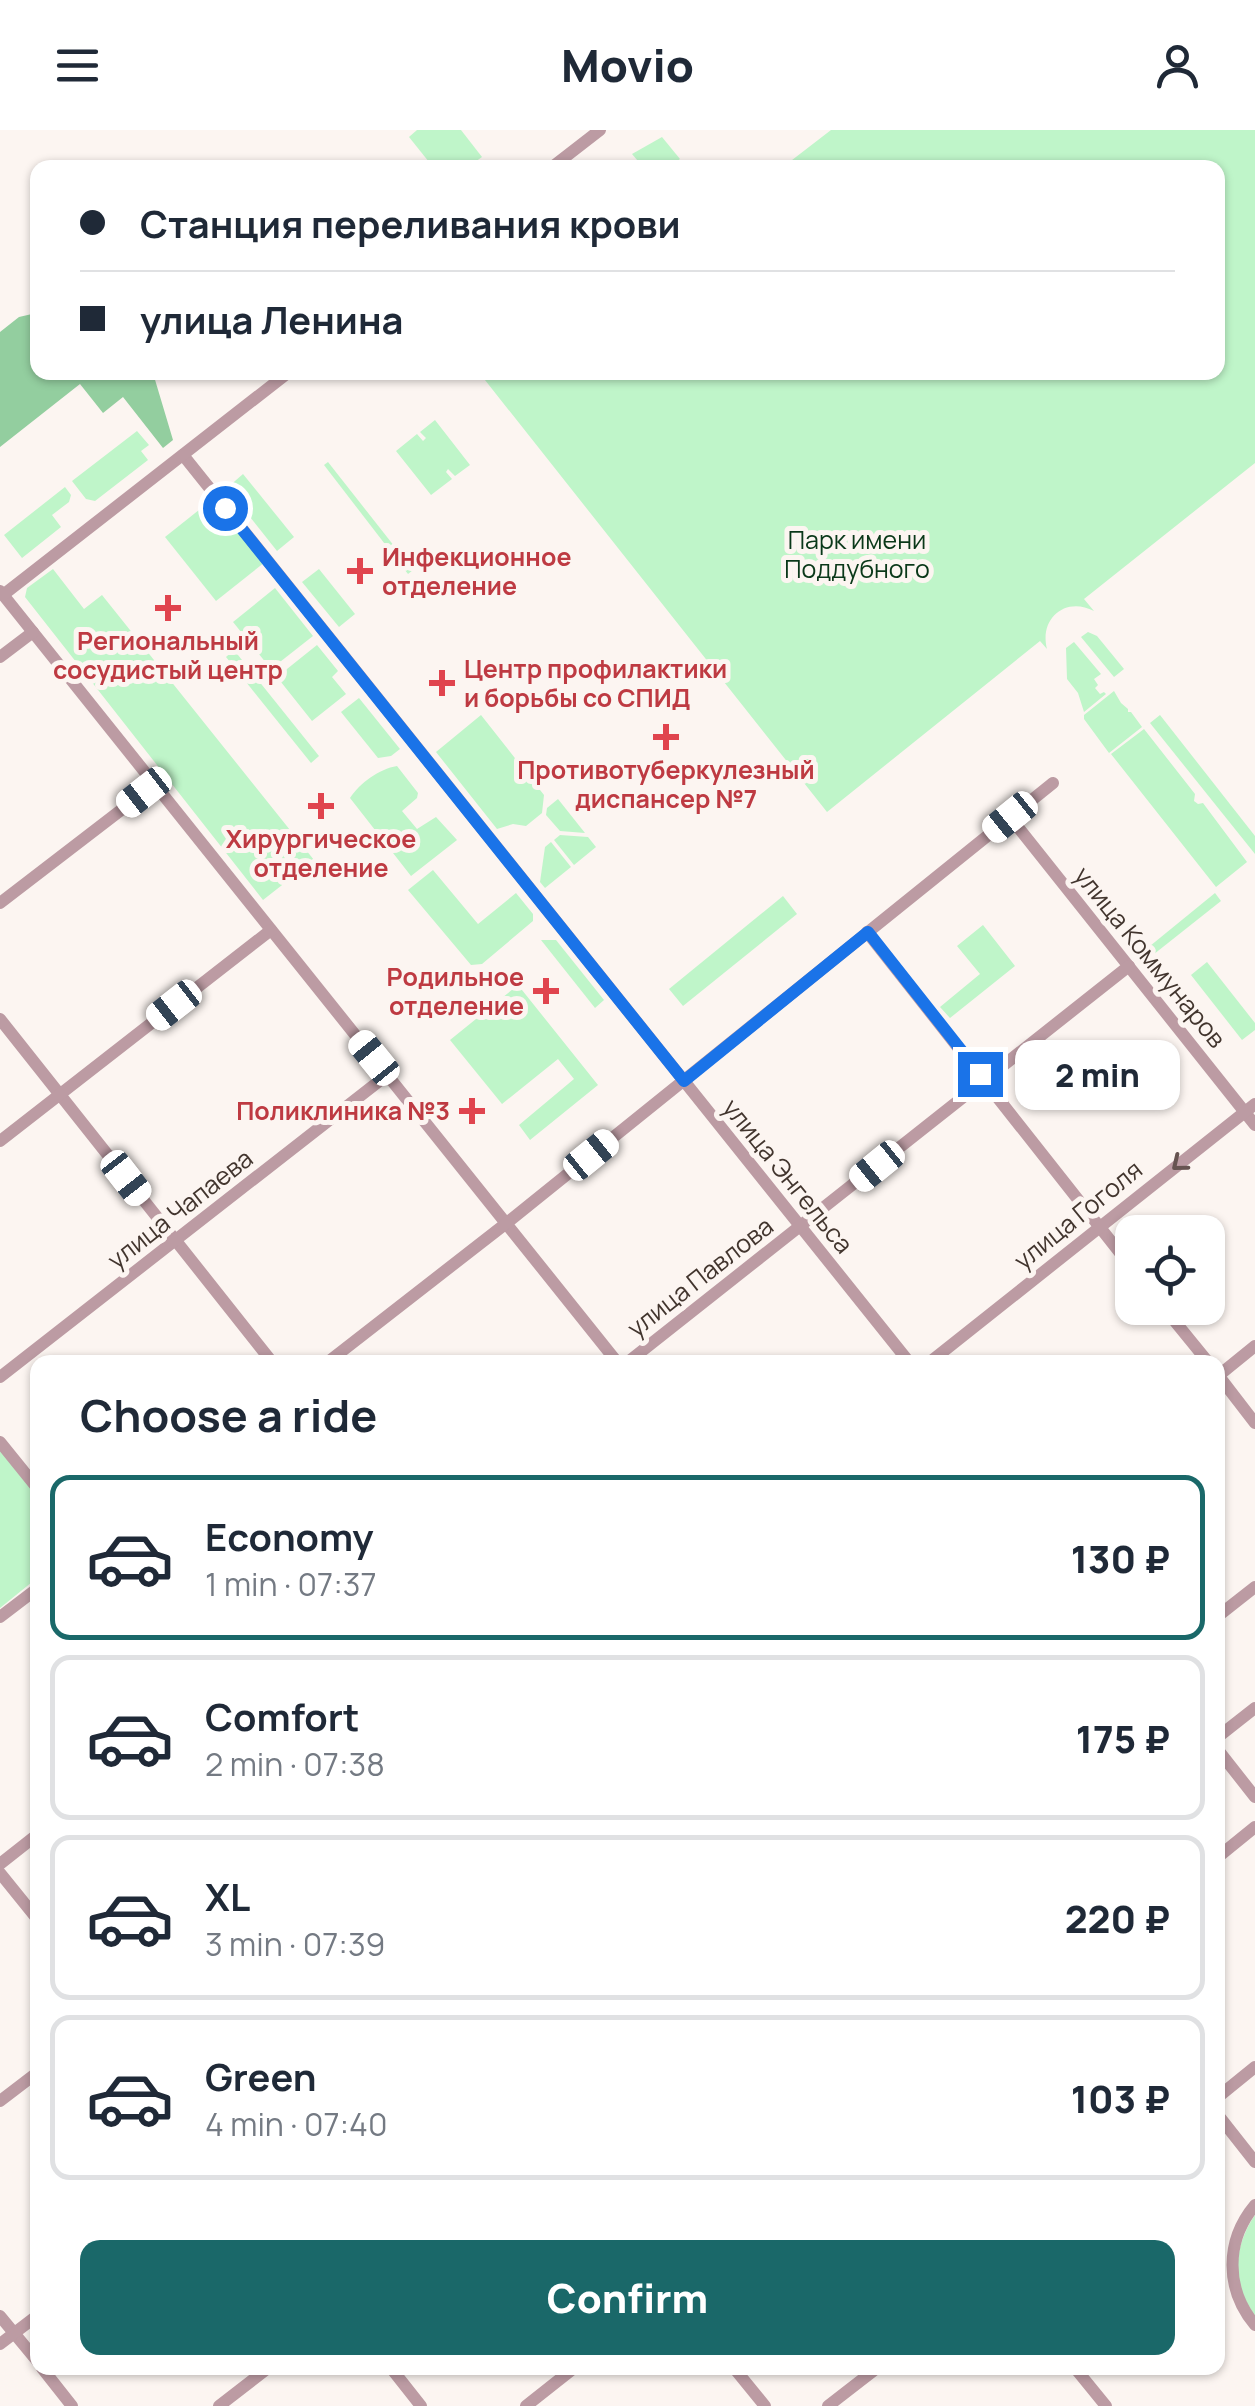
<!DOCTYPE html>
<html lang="en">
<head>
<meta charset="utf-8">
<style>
	:root { --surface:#fff; --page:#f6f6f7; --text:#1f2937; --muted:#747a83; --line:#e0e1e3; --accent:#1a6869 }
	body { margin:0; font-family:Manrope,sans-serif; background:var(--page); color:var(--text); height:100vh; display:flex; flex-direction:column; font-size:38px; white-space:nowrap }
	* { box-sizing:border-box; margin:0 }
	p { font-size:32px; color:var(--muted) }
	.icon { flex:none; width:55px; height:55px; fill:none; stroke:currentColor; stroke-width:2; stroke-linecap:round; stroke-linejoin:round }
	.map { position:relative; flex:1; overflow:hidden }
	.panel { position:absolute; left:30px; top:1225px; width:1195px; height:1020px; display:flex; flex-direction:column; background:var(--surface); border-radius:20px; box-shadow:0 2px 8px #0004 }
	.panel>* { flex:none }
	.banner { position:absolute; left:30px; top:30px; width:1195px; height:220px; border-radius:20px; box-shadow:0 2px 8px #0004; display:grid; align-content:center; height:220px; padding:0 50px; background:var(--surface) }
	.buttons { position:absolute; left:1115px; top:1085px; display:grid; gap:20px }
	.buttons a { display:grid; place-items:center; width:110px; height:110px; border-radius:20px; background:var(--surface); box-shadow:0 2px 8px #0004; font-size:50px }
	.end { position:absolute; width:45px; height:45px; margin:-22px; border:12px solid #1a73e8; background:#fff; box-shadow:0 0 0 5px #fff }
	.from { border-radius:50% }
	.bubble { position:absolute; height:70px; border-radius:20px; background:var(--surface); box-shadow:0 2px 8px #0004; font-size:32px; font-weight:800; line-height:70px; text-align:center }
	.car { position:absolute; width:30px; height:60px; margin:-30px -15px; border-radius:12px; box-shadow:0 0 8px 2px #0007; background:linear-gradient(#fff 24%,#345 0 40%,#fff 0 76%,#345 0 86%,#fff 0) }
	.banner b { display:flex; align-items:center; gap:35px; height:95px; font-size:38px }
	.banner b+b { border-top:2px solid var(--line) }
	.banner i { width:25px; height:25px; background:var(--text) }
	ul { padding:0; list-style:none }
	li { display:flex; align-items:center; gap:30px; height:165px; margin:0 20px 15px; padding:0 30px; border:5px solid var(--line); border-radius:20px }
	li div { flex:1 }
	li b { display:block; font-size:38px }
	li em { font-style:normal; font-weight:800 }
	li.current { border-color:var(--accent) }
	li>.icon { width:90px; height:90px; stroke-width:1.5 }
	h2 { padding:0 50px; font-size:45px; line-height:120px }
	.cta { display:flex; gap:20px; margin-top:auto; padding:20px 50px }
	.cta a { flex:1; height:115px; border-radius:20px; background:var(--accent); color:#fff; font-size:40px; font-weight:800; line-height:115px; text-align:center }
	header { display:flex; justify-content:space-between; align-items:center; height:130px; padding:0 50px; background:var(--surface); font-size:45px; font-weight:800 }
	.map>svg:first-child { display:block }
	.green { fill:#bff5c9 }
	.forest { fill:#93ce9f }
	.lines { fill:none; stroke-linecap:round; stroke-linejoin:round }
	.minor { stroke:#bc9ba3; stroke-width:12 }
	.oneway { stroke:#675451 }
	.route { stroke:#1a73e8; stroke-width:12 }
	.health-dot { fill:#e0444e; stroke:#fcf5f1; stroke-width:4 }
	.labels { text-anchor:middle; stroke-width:10; stroke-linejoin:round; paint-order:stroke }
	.park-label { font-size:25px; fill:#0a3819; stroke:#fcf5f1 }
	.health-label { font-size:25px; font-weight:bold; fill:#be3a42; stroke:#fcf5f1 }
	.street-label { font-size:25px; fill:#42352e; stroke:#fcf5f1 }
</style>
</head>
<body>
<header><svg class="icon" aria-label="menu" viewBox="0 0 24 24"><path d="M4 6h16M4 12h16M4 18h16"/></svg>Movio<svg class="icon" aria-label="person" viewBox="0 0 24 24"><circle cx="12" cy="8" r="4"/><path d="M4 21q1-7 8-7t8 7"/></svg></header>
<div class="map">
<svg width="1255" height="2276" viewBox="0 0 1255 2276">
	<rect width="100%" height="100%" fill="#fcf5f1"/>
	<g class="green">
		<path d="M417,0H461L482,27L468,37H433L409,7Z"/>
		<path d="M831,0H1255V333L1084,469L1094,481C1066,466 1039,488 1047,519L1040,511L827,682L481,245L483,242H1218V38L783,37Z"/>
		<path d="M662,7L680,29L669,37H643L632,24Z"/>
		<path d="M435,290L470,335L455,346L448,339L446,342L452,349L431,365L396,321L417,304L423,311L426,308L420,302Z"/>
		<path d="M137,301L149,315L141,321L148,330L95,371L86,369L72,351Z"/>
		<path d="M328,332L413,440L408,444L324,335Z"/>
		<path d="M243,344L294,407L277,421L227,358Z"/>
		<path d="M65,357L71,365L69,372L52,385L61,397L22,428L4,405Z"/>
		<path d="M214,368L265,432L216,471L165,407Z"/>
		<path d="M53,439L84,479L102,465L314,730L263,770L25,467L27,458Z"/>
		<path d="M319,439L355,484L339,497L302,452Z"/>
		<path d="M275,458L313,506L271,539L233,492Z"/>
		<path d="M1088,502L1097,506L1124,539L1114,547L1081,507Z"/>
		<path d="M1074,512L1101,544L1094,549L1098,555L1095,558L1100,564L1104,562L1106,564L1084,582L1078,563L1067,549L1066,518Z"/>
		<path d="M317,515L338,541L332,547L346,564L312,591L277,547Z"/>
		<path d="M234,520L319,626L311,633L226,527Z"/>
		<path d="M1114,561L1121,573L1128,579V582H1131L1142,597L1109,623L1084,589V585Z"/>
		<path d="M359,568L400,619L391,626L378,628L341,582Z"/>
		<path d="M481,585L544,665L542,683L526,696L513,694L497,699L436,622Z"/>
		<path d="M1160,585L1255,706V724L1150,593Z"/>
		<path d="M1144,599L1195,664L1194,671L1198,674L1203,673L1247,732L1216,757L1111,624Z"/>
		<path d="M397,636L418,663L417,668L402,681L417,699L436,687L457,710L411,746L350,668C360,653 379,639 397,636Z"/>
		<path d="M558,669L585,703L560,701L546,685L547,678Z"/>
		<path d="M560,705L588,707L596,717L574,735L554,710Z"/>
		<path d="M551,712L571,737L545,758L540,752L545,717Z"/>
		<path d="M433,740L478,794L516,763L533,784V791L482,834L471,835L408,760Z"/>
		<path d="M1215,763L1221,771L1144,832L1139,825Z"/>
		<path d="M783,766L797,784L683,876L669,859Z"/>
		<path d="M983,795L1015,836L950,888L940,877L980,844L957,816Z"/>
		<path d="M541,810H556L604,870L595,878Z"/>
		<path d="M1207,832L1255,893V900L1242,910L1191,845Z"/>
		<path d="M518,855L598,955L530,1010L519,995L574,949L558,929L502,974L450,910Z"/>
		<path d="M0,1319L38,1366L37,1448L0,1478Z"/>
		<path d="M1255,2085V2187C1250,2177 1243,2167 1240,2157C1233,2133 1241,2105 1255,2085Z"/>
	</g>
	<path class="forest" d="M32,184L37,185L38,242L153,243L173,310L163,318L123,267L103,283L80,254L0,317V202L19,187Z"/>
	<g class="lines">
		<g class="minor">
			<path d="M551,38L600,0"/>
			<path d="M183,325L909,1232"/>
			<path d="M0,461L617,1232"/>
			<path d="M3,465L289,242"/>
			<path d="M0,527L33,502"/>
			<path d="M1010,687L1255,995"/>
			<path d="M0,773L155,654"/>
			<path d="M867,802L1132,1138"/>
			<path d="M0,889L272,1232"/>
			<path d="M0,1011L271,800"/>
			<path d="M1164,1178L1208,1232"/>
			<path d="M328,1232L513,1088L1053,653"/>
			<path d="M628,1232L1129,836"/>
			<path d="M930,1232L1255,974"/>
			<path d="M1218,1245L1255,1293"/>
			<path d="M1218,1246L1255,1216"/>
			<path d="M0,1247L387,945"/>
			<path d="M0,1312L38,1359"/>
			<path d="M1218,1486L1255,1457"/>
			<path d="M0,1487L38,1458"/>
			<path d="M1218,1607L1255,1578"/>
			<path d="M1218,1620L1255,1667"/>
			<path d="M1218,1727L1255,1697"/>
			<path d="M0,1734L38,1704"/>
			<path d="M0,1743L38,1790"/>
			<path d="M1218,1967L1255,1937"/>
			<path d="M0,1971L38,1942"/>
			<path d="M1218,1985L1255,2032"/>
			<path d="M1255,2075C1225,2111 1225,2159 1255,2195"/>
			<path d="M0,2186L38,2232"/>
			<path d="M0,2214L38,2185"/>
			<path d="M42,2238L72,2276"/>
			<path d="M391,2238L421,2276"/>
			<path d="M734,2238L765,2276"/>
			<path d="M1075,2238L1106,2276"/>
			<path d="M219,2276L268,2238"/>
			<path d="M526,2276L574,2238"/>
			<path d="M828,2276L877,2238"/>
		</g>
	</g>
	<defs><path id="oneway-chevron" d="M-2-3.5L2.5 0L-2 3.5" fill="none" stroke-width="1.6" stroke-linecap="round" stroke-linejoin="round" transform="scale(2.5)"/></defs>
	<use class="oneway" href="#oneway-chevron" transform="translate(1179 1034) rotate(141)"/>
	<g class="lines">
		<path class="route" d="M225,378L684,951L868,802L980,944"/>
	</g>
	<g class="health-dot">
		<path d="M355 426h10v10h10v10h-10v10h-10v-10h-10v-10h10z"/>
		<path d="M163 463h10v10h10v10h-10v10h-10v-10h-10v-10h10z"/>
		<path d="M437 538h10v10h10v10h-10v10h-10v-10h-10v-10h10z"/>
		<path d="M661 592h10v10h10v10h-10v10h-10v-10h-10v-10h10z"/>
		<path d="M316 661h10v10h10v10h-10v10h-10v-10h-10v-10h10z"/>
		<path d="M541 846h10v10h10v10h-10v10h-10v-10h-10v-10h10z"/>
		<path d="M467 966h10v10h10v10h-10v10h-10v-10h-10v-10h10z"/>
	</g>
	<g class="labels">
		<g class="park-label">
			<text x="857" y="419">Парк имени<tspan x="857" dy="29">Поддубного</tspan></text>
		</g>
		<g class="health-label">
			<text x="382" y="436" text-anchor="start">Инфекционное<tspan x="382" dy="29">отделение</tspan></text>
			<text x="168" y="520">Региональный<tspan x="168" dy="29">сосудистый центр</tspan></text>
			<text x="464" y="548" text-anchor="start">Центр профилактики<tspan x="464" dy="29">и борьбы со СПИД</tspan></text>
			<text x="666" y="649">Противотуберкулезный<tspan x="666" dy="29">диспансер №7</tspan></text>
			<text x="321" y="718">Хирургическое<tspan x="321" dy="29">отделение</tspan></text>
			<text x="524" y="856" text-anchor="end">Родильное<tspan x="524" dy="29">отделение</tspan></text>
			<text x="450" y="990" text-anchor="end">Поликлиника №3</text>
		</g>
		<g class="street-label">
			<text transform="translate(1150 827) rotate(51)" y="9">улица Коммунаров</text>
			<text transform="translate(788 1046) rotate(51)" y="9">улица Энгельса</text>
			<text transform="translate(180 1079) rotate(-38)" y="9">улица Чапаева</text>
			<text transform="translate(1078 1085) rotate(-39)" y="9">улица Гоголя</text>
			<text transform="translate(700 1147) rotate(-38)" y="9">улица Павлова</text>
		</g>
	</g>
</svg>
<div class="buttons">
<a><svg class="icon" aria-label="locate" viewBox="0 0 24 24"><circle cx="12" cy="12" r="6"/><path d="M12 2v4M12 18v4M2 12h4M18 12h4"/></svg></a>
</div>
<i class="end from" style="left:225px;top:378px"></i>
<i class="end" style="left:980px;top:944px"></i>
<div class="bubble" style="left:1015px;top:910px;width:165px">2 min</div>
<i class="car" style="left:144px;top:662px;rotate:232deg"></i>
<i class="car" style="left:1010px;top:687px;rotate:231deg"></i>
<i class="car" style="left:174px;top:875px;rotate:232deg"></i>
<i class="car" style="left:374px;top:928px;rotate:321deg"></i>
<i class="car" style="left:591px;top:1025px;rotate:51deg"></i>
<i class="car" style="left:877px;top:1036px;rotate:231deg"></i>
<i class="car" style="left:126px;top:1048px;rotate:142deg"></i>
<div class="banner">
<b><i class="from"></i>Станция переливания крови</b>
<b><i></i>улица Ленина</b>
</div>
<section class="panel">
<h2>Choose a ride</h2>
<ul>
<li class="current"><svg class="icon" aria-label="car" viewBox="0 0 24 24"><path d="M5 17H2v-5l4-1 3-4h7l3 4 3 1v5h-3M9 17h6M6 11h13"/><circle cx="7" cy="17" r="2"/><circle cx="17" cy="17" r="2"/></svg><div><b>Economy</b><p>1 min · 07:37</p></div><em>130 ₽</em></li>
<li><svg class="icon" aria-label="car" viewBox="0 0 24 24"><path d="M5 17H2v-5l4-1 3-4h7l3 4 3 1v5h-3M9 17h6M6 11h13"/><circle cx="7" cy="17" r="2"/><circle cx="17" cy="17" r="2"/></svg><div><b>Comfort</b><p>2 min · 07:38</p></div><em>175 ₽</em></li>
<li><svg class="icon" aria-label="car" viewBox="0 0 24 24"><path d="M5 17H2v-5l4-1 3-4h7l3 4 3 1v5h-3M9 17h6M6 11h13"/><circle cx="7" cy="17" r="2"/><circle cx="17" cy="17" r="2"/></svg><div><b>XL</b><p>3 min · 07:39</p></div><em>220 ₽</em></li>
<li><svg class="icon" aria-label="car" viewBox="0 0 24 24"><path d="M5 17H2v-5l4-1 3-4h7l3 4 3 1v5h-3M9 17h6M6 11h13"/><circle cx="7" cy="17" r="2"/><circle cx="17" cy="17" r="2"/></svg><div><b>Green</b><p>4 min · 07:40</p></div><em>103 ₽</em></li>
</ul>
<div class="cta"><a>Confirm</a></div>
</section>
</div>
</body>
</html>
